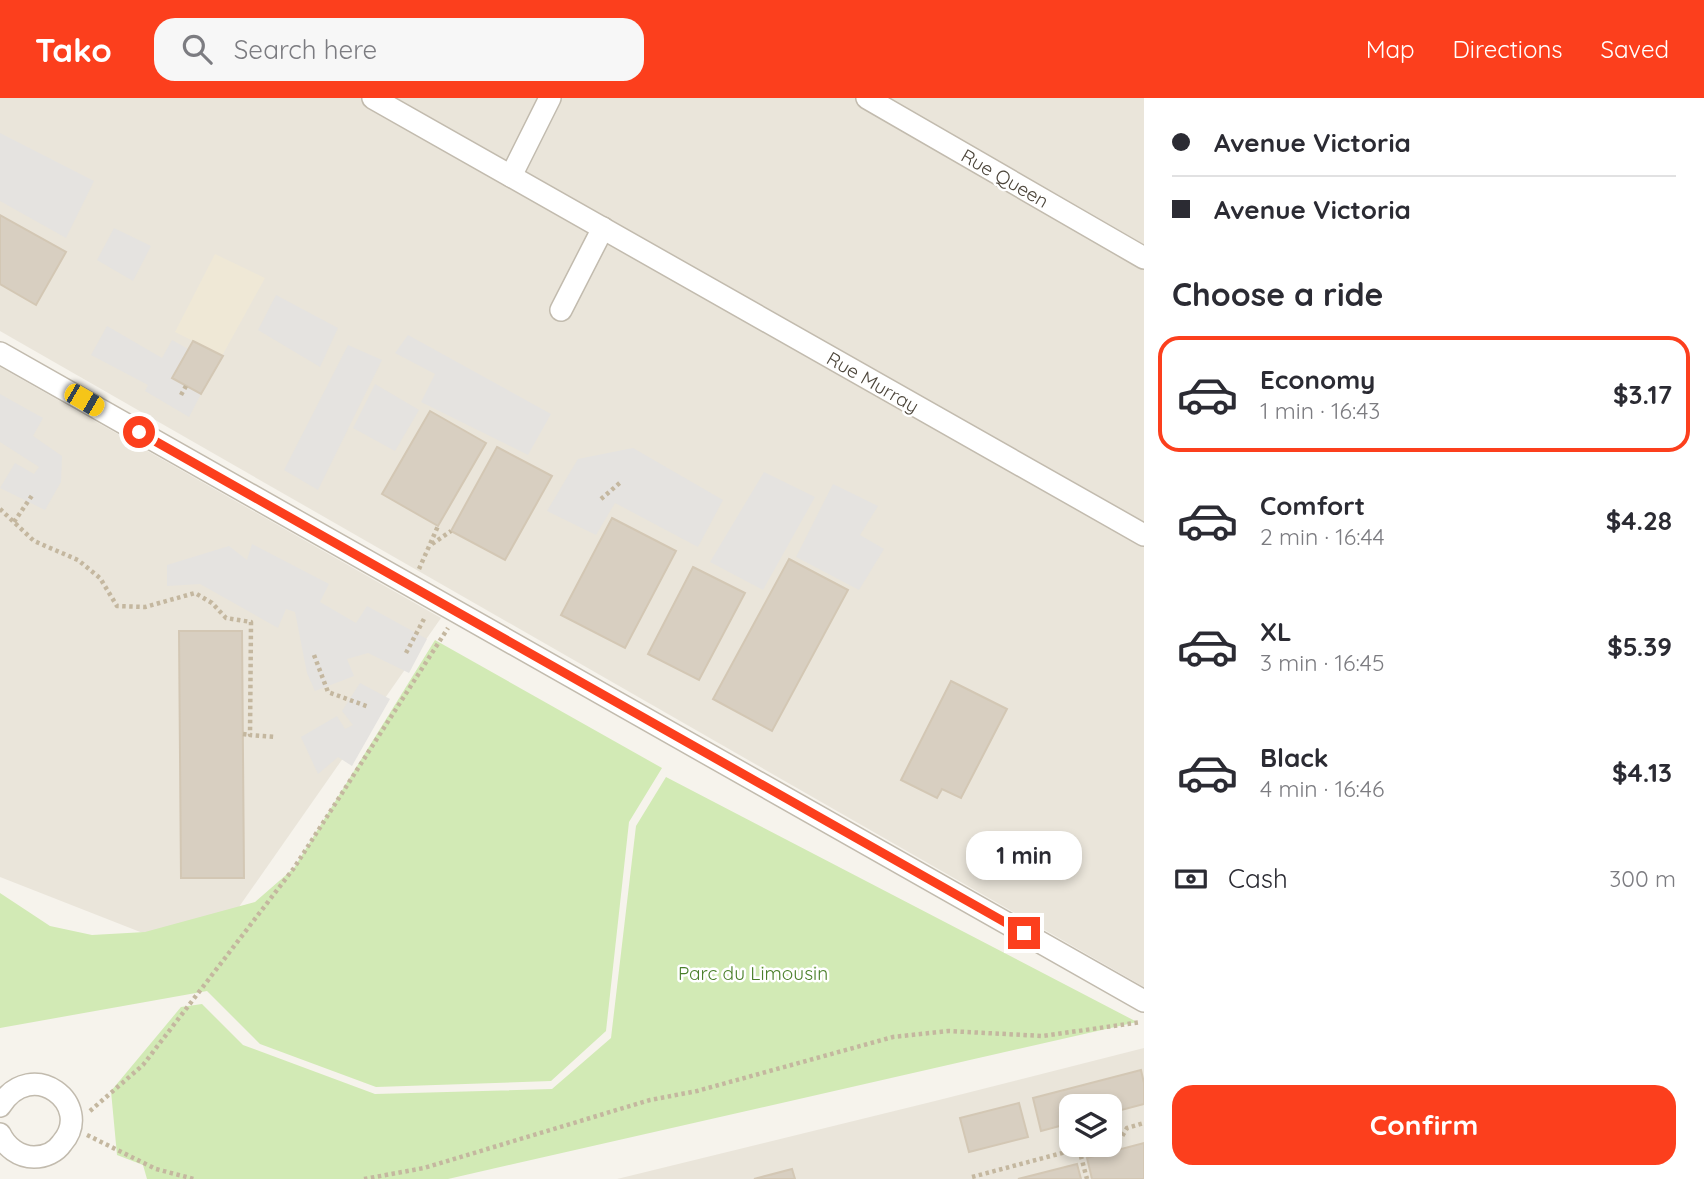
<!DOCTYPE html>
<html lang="en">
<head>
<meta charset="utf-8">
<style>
	:root { --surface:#fff; --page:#f7f7f7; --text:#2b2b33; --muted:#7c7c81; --line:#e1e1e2; --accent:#fc3f1d }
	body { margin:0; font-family:Quicksand,sans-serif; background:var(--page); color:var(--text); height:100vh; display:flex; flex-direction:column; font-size:26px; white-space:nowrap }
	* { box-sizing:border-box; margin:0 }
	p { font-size:23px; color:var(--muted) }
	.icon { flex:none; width:38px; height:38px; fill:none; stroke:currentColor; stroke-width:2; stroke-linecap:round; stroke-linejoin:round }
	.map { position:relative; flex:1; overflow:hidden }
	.panel { display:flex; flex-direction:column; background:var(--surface); width:560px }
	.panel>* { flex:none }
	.top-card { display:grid; align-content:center; height:154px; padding:0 28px; background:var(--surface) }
	.controls { position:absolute; left:1059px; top:996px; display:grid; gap:14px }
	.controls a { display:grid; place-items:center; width:63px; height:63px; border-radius:14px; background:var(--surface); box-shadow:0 4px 10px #0003; font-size:35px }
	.end { position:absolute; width:32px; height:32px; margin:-16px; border:9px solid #fc3f1d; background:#fff; box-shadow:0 0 0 4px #fff }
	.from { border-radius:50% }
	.bubble { position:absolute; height:49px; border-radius:21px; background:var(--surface); box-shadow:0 4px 10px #0003; font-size:23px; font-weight:800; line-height:49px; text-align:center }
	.car { position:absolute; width:21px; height:42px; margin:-21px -10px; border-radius:9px; box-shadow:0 0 5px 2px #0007; background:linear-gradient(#f5c518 24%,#345 0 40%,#f5c518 0 76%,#345 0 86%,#f5c518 0) }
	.top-card b { display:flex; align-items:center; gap:24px; height:66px; font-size:26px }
	.top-card b+b { border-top:2px solid var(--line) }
	.top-card i { width:18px; height:18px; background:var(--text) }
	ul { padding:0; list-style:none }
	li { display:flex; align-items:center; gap:21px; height:116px; margin:0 14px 10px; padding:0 14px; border:4px solid transparent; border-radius:21px }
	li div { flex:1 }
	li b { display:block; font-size:26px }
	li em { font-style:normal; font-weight:800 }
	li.selected { border-color:var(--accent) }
	li>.icon { width:63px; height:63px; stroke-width:1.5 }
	h2 { padding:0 28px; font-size:32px; line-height:84px }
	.pay { display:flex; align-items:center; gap:18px; height:77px; padding:0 28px; font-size:26px }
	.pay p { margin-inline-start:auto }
	.cta { display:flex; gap:14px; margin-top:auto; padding:14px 28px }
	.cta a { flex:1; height:80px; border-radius:21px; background:var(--accent); color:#fff; font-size:28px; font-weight:800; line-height:80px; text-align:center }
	header { display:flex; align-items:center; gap:42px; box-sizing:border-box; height:98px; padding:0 35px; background:var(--accent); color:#fff }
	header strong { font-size:33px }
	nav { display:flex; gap:38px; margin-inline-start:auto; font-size:24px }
	.search { width:490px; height:63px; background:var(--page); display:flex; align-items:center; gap:18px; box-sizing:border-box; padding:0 24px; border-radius:21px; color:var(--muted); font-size:26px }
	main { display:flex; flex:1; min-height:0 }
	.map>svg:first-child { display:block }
	.residential { fill:#eae5da; fill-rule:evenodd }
	.education { fill:#efe8d6 }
	.green { fill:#d2eab5 }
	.parking { fill:#e5e3e0 }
	.building { fill:#d8cfc1; stroke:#d3c7b4; stroke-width:2 }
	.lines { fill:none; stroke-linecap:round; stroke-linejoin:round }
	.minor-casing { stroke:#c2bbae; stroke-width:24 }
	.path { stroke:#c4b79f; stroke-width:4.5; stroke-dasharray:3.5 3.5; stroke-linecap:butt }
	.minor { stroke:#fff; stroke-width:21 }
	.route { stroke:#fc3f1d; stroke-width:9 }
	.labels { text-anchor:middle; stroke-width:5; stroke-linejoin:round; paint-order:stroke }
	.street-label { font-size:19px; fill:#4b4439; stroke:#fff }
	.park-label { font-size:19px; fill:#4a7f2a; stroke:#fff }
</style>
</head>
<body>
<header>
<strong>Tako</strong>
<div class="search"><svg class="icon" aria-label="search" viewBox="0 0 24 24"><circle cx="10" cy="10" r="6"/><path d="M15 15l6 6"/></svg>Search here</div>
<nav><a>Map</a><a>Directions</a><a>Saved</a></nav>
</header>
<main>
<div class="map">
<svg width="1144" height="1081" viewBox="0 0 1144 1081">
	<rect width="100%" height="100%" fill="#f6f3ec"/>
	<g class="residential">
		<path d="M0,0H1144V889L0,233Z"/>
		<path d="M0,269L441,520L204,859L0,779Z"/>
		<path d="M1144,950V1081H617L935,1003ZM1071,1008H1110V1046H1071Z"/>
	</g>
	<path class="education" d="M215,156L265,180L201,296L172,280L193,243L175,234Z"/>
	<g class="green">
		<path d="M435,542L662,670L629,724L606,933L551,983L376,989L260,946L207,893L0,930V795L50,828L92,837L145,834L255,804L294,770Z"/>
		<path d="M666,679L1137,924L448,1081H147L143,1067L117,1057L111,993L181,909L202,906L243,947L375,996L552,991L611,940L636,728Z"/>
	</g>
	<g class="parking">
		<path d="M0,35L94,83L66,140L0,103Z"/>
		<path d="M114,130L151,148L133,183L97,162Z"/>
		<path d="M276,197L338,230L320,269L258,232Z"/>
		<path d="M107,228L162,260L172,242L188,251L172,280L201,296L189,319L145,293L148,287L91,257Z"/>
		<path d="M408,237L551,316L528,357L421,304L435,276L395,255Z"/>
		<path d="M348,247L382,262L318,392L284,372Z"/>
		<path d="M375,286L419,312L395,353L353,330Z"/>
		<path d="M0,296L43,320L33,338L62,358L61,384L45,412L0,390L15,365L34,376L39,369L0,344Z"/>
		<path d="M633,350L723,402L698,449L615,405L596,437L547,413L578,361Z"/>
		<path d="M764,374L815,399L763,492L710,464Z"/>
		<path d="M833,386L878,408L860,437L884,451L859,492L796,459Z"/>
		<path d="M252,446L329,486L320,504L356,525L367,508L427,541L409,575L368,555L347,561L354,578L315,593L307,575L295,514L286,511L278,530L200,486L167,488V467L229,448L247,462Z"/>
		<path d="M360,585L390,601L352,668L338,659L318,676L301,639L337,618L345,631L353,627L342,613Z"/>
	</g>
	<g class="building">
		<path d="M0,117L66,154L36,207L0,186Z"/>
		<path d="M193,243L223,258L201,296L172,280Z"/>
		<path d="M430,313L486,345L438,428L382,396Z"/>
		<path d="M497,349L552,378L505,462L451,433Z"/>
		<path d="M612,420L676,453L625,550L561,517Z"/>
		<path d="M789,461L848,492L772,633L713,601Z"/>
		<path d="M693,469L745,495L699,582L648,556Z"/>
		<path d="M179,533H242L244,780H181Z"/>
		<path d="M951,583L1007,611L961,700L942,691L937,700L901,682Z"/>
		<path d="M1141,972L1144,985V1006L1110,1015V1008H1071V1025L1041,1033L1033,1000Z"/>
		<path d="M1019,1005L1028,1039L969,1054L960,1020Z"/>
		<path d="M1144,1045V1081H1092L1087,1060Z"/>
		<path d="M1077,1066L1081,1081H1018Z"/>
		<path d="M792,1071L795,1081H754Z"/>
	</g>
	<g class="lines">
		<defs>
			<g id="minor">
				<path d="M373,0L1144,437"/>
				<path d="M867,0L1144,160"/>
				<path d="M511,78L550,0"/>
				<path d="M561,212L603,130"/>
				<path d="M0,255L1144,903"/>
				<path d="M0,1008C32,957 95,1007 62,1045C56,1054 45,1059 34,1059C19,1059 6,1049 0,1036"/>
			</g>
		</defs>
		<use href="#minor" class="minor-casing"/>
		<g class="path">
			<path d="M181,297L186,288"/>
			<path d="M601,401L622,383"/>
			<path d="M0,411L34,443L78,462L100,480L117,508L145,509L195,495L212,505L226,520L251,524L250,637L275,639"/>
			<path d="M14,424L33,396"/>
			<path d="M432,446L451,433"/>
			<path d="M419,471L438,428"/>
			<path d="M406,555L425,519"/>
			<path d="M314,557L328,594L369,609"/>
			<path d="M243,636L250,637"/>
			<path d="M90,1013L143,967L294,770L448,530"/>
			<path d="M87,1037L156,1071L194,1081"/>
			<path d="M1110,1043L1121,1040L1127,1030L1144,1025"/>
			<path d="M1079,1051L1087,1081"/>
			<path d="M972,1079L1096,1046"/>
			<path d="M364,1081L424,1070L650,1002L697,993L893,939L948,933L1043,938L1141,924"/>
		</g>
		<use href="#minor" class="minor"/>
	</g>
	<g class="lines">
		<path class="route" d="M139,334L1024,835"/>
	</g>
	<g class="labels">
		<g class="street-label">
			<text transform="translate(1005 80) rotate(30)" y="7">Rue Queen</text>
			<text transform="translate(873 284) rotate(30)" y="7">Rue Murray</text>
		</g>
		<g class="park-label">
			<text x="753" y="882">Parc du Limousin</text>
		</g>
	</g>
</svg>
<div class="controls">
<a><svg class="icon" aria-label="layers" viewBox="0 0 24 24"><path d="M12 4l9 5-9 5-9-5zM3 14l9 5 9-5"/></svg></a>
</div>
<i class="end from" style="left:139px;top:334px"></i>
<i class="end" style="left:1024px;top:835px"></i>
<div class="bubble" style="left:966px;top:733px;width:116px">1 min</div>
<i class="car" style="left:84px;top:302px;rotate:120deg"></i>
</div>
<section class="panel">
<div class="top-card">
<b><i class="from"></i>Avenue Victoria</b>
<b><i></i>Avenue Victoria</b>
</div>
<h2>Choose a ride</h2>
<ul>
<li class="selected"><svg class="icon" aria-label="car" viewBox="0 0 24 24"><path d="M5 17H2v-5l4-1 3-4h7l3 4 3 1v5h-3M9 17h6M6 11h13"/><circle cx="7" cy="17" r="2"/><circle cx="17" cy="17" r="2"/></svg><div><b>Economy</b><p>1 min · 16:43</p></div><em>$3.17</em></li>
<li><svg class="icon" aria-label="car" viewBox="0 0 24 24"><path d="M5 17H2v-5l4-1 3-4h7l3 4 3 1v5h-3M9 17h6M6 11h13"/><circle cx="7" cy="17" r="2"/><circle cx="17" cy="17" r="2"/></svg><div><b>Comfort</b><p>2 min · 16:44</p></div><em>$4.28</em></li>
<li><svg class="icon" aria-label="car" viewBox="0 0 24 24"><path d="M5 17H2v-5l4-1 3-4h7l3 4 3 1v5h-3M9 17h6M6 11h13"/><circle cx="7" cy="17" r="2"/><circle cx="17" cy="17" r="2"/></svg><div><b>XL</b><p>3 min · 16:45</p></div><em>$5.39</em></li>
<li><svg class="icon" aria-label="car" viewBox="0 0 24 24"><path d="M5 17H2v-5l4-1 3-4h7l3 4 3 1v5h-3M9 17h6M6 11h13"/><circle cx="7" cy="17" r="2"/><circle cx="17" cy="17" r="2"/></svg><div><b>Black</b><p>4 min · 16:46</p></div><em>$4.13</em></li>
</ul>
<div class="pay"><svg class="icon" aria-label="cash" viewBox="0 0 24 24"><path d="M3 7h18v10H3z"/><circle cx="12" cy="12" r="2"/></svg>Cash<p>300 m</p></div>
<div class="cta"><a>Confirm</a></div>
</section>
</main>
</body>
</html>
